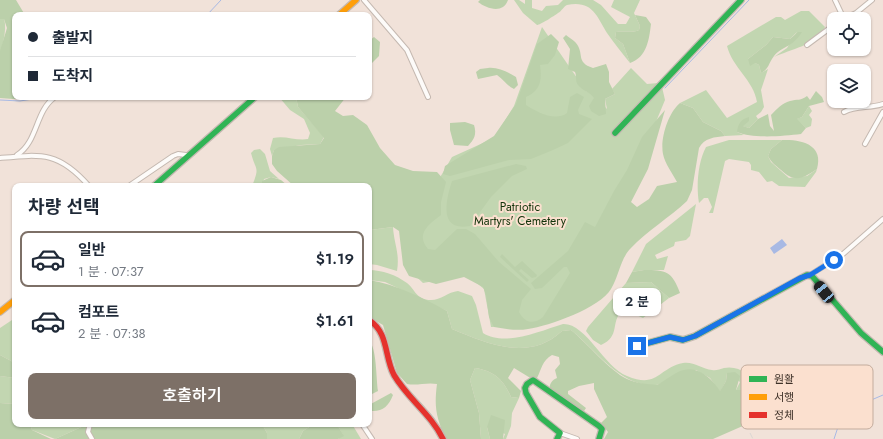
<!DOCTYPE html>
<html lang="ko">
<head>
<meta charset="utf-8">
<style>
	:root { --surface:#fff; --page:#f2f2f3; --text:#1f2937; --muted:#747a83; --line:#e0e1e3; --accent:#7d7067 }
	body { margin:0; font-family:Jost,"Noto Sans KR",sans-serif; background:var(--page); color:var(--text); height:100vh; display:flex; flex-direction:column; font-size:15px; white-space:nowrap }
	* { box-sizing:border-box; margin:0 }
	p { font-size:13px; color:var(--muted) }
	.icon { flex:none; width:22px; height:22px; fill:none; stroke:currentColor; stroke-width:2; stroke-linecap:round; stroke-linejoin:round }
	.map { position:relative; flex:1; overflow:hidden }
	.drawer { position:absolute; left:12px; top:183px; width:360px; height:244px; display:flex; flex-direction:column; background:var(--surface); border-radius:8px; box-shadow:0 1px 3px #0004 }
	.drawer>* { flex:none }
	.hud { position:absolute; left:12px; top:12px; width:360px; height:88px; border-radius:8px; box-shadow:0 1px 3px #0004; display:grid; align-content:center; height:88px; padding:0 16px; background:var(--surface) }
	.tools { position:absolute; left:827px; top:12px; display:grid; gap:8px }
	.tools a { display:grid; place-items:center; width:44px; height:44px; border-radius:8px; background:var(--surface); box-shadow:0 1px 3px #0004; font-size:20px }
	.end { position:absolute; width:18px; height:18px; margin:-9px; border:5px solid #1a73e8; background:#fff; box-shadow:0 0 0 2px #fff }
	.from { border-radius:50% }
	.bubble { position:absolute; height:28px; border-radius:8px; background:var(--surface); box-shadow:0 1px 3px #0004; font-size:13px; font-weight:600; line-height:28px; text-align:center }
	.car { position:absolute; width:12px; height:24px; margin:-12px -6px; border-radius:5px; box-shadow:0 0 3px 1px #0007; background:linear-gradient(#222 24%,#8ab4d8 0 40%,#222 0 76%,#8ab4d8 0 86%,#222 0) }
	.hud b { display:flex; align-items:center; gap:14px; height:38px; font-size:15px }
	.hud b+b { border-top:1px solid var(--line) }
	.hud i { width:10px; height:10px; background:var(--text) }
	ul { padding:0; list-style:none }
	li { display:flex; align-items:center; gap:12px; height:56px; margin:0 8px 6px; padding:0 8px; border:2px solid transparent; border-radius:8px }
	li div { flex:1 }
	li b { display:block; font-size:15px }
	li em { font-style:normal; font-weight:600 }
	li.current { border-color:var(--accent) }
	li>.icon { width:36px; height:36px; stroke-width:1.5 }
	h2 { padding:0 16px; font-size:18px; line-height:48px }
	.cta { display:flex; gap:8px; margin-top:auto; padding:8px 16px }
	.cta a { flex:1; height:46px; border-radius:8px; background:var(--accent); color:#fff; font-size:16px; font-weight:600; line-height:46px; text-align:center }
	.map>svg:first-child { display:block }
	.green { fill:#c2d6b1 }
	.forest { fill:#bbd0aa }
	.water { fill:#a8b9e4 }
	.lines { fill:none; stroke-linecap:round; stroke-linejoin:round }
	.stream { stroke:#a8b9e4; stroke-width:1 }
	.street-casing { stroke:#c5b9b1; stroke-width:6 }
	.fast-casing { stroke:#c5b9b1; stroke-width:8 }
	.slow-casing { stroke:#c5b9b1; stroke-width:8 }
	.jam-casing { stroke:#c5b9b1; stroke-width:8 }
	.street { stroke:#fdfbf9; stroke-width:4 }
	.fast { stroke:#30b455; stroke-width:5.5 }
	.slow { stroke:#ff9f0a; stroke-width:5.5 }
	.jam { stroke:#e5322d; stroke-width:5.5 }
	.rail { stroke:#dad6d3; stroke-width:1; stroke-dasharray:6 3; stroke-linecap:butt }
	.route { stroke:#1a73e8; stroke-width:5 }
	.labels { text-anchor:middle; stroke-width:4; stroke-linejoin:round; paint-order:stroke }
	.park-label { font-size:12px; fill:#13340b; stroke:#fbe0cf }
	.key { fill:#fbe0cf; stroke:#c3ac9d; stroke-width:1 }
	.key-label { font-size:11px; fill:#3f3229 }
</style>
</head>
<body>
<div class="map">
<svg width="883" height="439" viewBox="0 0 883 439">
	<rect width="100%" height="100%" fill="#f1e2d9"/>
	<g class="green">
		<path d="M514,0H519L525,4V0H532V8L542,11L546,6L558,5L563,0H593L601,5L618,24H626L630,17L611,7L614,0H640L634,13L640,26L639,30C633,33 623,31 616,32L615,38L623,44L630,63C622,53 614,43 607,33C597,17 593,0 567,5C563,7 562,11 558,13C554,16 540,25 537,25L523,13Z"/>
		<path d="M801,11H809L825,27C815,46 791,49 774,57L787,48L797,32L790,39L773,37L766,45L748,59L759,65L761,73L768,69L761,90L764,107L761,112L756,116L758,119L749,128L742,126L749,118L737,132L744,135L725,136L721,131L703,122L693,108L680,103L706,90L727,118L757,102C754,81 732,67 727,46L776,17H781L785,20Z"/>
		<path d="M4,18C8,34 0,47 0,63V19Z"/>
		<path d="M542,27L586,91L591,93L607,109L605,99L615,94L612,89L631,68L647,84L658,83L662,87L665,100L626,194L546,316L535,326L491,327L484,289L467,275L423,283L405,266L425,203L452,157L494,138L514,106Z"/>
		<path d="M279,97H296L298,107L324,137L320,144L301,145L274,150L272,156L270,149L273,138C285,135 296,141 308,139L310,133L304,119L290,110Z"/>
		<path d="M809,106L812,111L809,115L812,119L811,126L806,128L796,119L802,117Z"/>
		<path d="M729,140H782L771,149L768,156L771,162L789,178L807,176L817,169L816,172L805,187L779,186L772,181L767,182L759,172L751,170V165L749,162L729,159L725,161L713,213H709L712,207L708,198H704L699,203C696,186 698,162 706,147Z"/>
		<path d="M260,149L265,154L270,171L279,179L271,177L264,179L262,186H252C260,166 256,172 251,153L254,150Z"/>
		<path d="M696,204L690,236L686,240L675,242L674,246L655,255L657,259L668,256L664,270H644L632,272L646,244Z"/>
		<path d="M393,227C394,244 400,253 397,271L377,265L369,264V228L370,230Z"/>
		<path d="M369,270C382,270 396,275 407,283C415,289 416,300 431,300C441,300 448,292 458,291L472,296L476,305L483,333C505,347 540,331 563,324C586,323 604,367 627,376C658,389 658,368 683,363C693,361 702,369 712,370C716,371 720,369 724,368C739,365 751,375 757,388C759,394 764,399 762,405C760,415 753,421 745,425L754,417L746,410L756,400L754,392L736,390L740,382L727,373L726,381L720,392L710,378L696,370C687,373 678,375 670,379C665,380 660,385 656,385C621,388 596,350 571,330L562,331C529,362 488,344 452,329L447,311L385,282L369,280Z"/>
		<path d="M651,282L669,298L643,318L634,314L632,307L628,301L623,303L622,311C610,322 621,336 601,345L593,340L586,331L588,327L626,283Z"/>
		<path d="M15,318V363L0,355V328Z"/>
		<path d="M475,368C494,371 503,379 511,397L519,398L512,413L511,426L506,439H503L505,434L487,427L490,439H481L479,413L470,380Z"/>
		<path d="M0,376L15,378V404L0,403Z"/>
		<path d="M30,424H88L55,439L32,430Z"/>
		<path d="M262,424H314L303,431L299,439H267V433Z"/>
		<path d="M330,424H352L361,439H338L343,435L338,426Z"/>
	</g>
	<g class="forest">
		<path d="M0,0H16L25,15H15V97H34L13,99L0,98V51L7,28L4,19H0Z"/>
		<path d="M480,0H508C503,14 487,9 478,2Z"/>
		<path d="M635,15L646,17L651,24C649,40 647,57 630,63L623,44L615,38L616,32C623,31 633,33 639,30L640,26Z"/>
		<path d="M798,32H802C792,48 782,46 774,56C768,64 769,69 761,73L759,65L755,63L750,66L748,59L766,45L773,37L790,39Z"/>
		<path d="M551,34L559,42L555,55L548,64L540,65C542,80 541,90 526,97V105C537,112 555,122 567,113L570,97L577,93L584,97L578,110L579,114L592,119L568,143L553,150L531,159L509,160L450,176L443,174L445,166L494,136L516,104L537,44Z"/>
		<path d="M566,35C569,38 574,40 576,43C585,54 575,62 593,68L606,64L609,72V82L615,94L605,99L606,114L599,116L591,111L589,106L594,98C590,92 583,91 578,85C575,81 577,77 575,72L568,69L570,49L563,38Z"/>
		<path d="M374,37L380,42L379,56L369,66V41Z"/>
		<path d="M488,68C498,67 508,72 516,77L518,85L514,89C507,86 504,80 497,75L478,79L476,72L480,69Z"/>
		<path d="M816,91L822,97L824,102L809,106L802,117L797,119L806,128L801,134C783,136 754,139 737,132C738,124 741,119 749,117V121L743,126L749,128L758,119L768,114L770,126L774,131L771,115C777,109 782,103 790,101C797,99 801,101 807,96L810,100Z"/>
		<path d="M296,97H346L335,111L343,116L353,115L367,125L380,148L395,165L413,171L437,172L446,182L441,202V215C429,224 415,234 428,249L435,250L457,229H466L475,234L499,262L531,289L522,300L519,312C525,323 533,325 543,317L570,273L567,267H564L542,288L535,289L531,283L568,251L585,222L595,227L614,191L627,170L642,137L665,110L648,169L631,202L637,207L649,199L657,186L677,182C673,174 665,164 663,154C660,139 668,113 680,103L693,108L703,122L721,131L725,136C715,137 704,138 699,148L692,190L687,201C669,218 648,230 631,248C620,259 619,276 611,289C600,308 549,326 528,329C517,331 505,329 494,327L489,317L486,295L483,287L464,277L436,284L409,276L403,265L399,231L393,227L370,230L369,228V186H294L277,171L272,164V156L274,150L279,147L320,144L324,138L298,107Z"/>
		<path d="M465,122L474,125C477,135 474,139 468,146L454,145L450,130V123Z"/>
		<path d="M782,140C802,139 824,145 817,169C802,179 795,183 781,170C775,165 771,162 768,156L771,149Z"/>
		<path d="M516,164L526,166L527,169L512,176L491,197L470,226C438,232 446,200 452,181Z"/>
		<path d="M271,177L281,180L288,186H262V181Z"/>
		<path d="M502,254L515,267L522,261L537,275L536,277L532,278L521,269L519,271L529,280L527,282L500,257Z"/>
		<path d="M644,270C666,270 672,271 680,293L669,298L651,282L626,283L632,272Z"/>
		<path d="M369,280C396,284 423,298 447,311L452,329C488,344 529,362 562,331L571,330C587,343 610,371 627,379C635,383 647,384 657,385C665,381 676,371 684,370C699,366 713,380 720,391L726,381L727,373L735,372L740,376L736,390H743L748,388L754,392L756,400L761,402L753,409L747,410L754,417L745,425L713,439H604L608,432L601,423L607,417L594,389V383L579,386L568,391V394L586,408L584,411L576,408L550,389C549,384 552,380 557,378L555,370L560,364L559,357L552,355C542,361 542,368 537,378L532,379L514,368L508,378L521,391L519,398L511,397C503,379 494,371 475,368L470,380L479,413L481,439H446C436,418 434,407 437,384C426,382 418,386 407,384L397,373L383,325L369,317Z"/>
		<path d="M369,340C377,349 376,378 378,391L370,395Z"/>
		<path d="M0,355L15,363V378L0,376Z"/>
		<path d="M391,393L393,395C389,406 382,412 371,411L369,405Z"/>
		<path d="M0,403L15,404V424H30L32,430L51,439H0Z"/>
		<path d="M491,415L505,420L503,439H490L487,427Z"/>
		<path d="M88,424L87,432L90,439H55Z"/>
		<path d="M91,424H262L267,433V439H94L90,432Z"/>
		<path d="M314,424L338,426L344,436L338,439H299L303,431Z"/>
	</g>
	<path class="water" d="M782,239L787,245L774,254L770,248Z"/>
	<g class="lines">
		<g class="stream">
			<path d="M207,15L221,0"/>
			<path d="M665,88L749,0"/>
			<path d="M0,100L20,101L45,97"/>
			<path d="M834,439L843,412L883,395"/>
		</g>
		<defs>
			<g id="street">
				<path d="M364,0L407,50L428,97"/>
				<path d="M835,0L844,19"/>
				<path d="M843,19L856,13L872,0"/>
				<path d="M807,45L834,25"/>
				<path d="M67,97H74"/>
				<path d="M844,112C857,105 869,109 883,104"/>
				<path d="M865,144L883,112"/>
				<path d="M17,155C38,142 35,111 55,97"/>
				<path d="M0,158C43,154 59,152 89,186"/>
				<path d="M129,186L173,156L178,154L186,155"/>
				<path d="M810,275L843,254L883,219"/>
				<path d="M90,424L88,432L92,439"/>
				<path d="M362,424L372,439"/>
				<path d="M560,433L577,439"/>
			</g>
			<g id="fast">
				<path d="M615,133L741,0"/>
				<path d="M154,186L255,97"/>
				<path d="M637,346L670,337L683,340L695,336L807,275L812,276L861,333L883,352"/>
				<path d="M557,439L560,433L540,417L526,393L525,388L527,384L533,380L599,426L602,429L599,439"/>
			</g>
			<g id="slow">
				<path d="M339,15L356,0"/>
				<path d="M0,312L15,300"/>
			</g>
			<path id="jam" d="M369,320C389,333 384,356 394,375C408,399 431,414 443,439"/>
		</defs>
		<use href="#street" class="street-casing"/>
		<use href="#fast" class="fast-casing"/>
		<use href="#slow" class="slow-casing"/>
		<use href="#jam" class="jam-casing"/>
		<use href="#street" class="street"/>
		<use href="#fast" class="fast"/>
		<use href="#slow" class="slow"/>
		<use href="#jam" class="jam"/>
		<path class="rail" d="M750,433L753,439"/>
	</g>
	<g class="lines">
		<path class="route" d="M637,346L670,337L683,340L695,336L800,278L810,275L834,260"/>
	</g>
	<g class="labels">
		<g class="park-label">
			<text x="520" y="211">Patriotic<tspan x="520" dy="14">Martyrs' Cemetery</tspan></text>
		</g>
	</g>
	<rect x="741" y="365" width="132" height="64" rx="6" class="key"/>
	<rect x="749" y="376" width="18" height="6" fill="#30b455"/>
	<rect x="749" y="394" width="18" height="6" fill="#ff9f0a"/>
	<rect x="749" y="412" width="18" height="6" fill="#e5322d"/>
	<g class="key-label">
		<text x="774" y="383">원활</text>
		<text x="774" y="401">서행</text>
		<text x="774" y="419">정체</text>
	</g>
</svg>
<div class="tools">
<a><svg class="icon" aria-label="locate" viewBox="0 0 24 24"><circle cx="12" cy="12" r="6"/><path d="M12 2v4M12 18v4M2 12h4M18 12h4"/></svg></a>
<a><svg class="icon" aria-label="layers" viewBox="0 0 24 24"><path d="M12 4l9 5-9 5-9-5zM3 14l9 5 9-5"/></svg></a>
</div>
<i class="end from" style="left:834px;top:260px"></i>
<i class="end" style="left:637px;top:346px"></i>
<div class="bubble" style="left:613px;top:288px;width:48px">2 분</div>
<i class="car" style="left:824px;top:292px;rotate:321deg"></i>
<div class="hud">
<b><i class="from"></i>출발지</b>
<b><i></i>도착지</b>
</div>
<section class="drawer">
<h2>차량 선택</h2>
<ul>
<li class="current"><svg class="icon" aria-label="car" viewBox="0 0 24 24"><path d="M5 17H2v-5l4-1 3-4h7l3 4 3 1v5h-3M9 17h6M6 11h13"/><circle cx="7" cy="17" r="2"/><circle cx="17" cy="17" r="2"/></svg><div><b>일반</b><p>1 분 · 07:37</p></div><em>$1.19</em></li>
<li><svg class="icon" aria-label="car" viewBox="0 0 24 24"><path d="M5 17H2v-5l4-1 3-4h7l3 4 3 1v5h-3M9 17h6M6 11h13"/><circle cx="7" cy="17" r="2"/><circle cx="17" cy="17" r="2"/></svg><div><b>컴포트</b><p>2 분 · 07:38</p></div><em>$1.61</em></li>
</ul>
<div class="cta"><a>호출하기</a></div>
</section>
</div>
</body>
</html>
